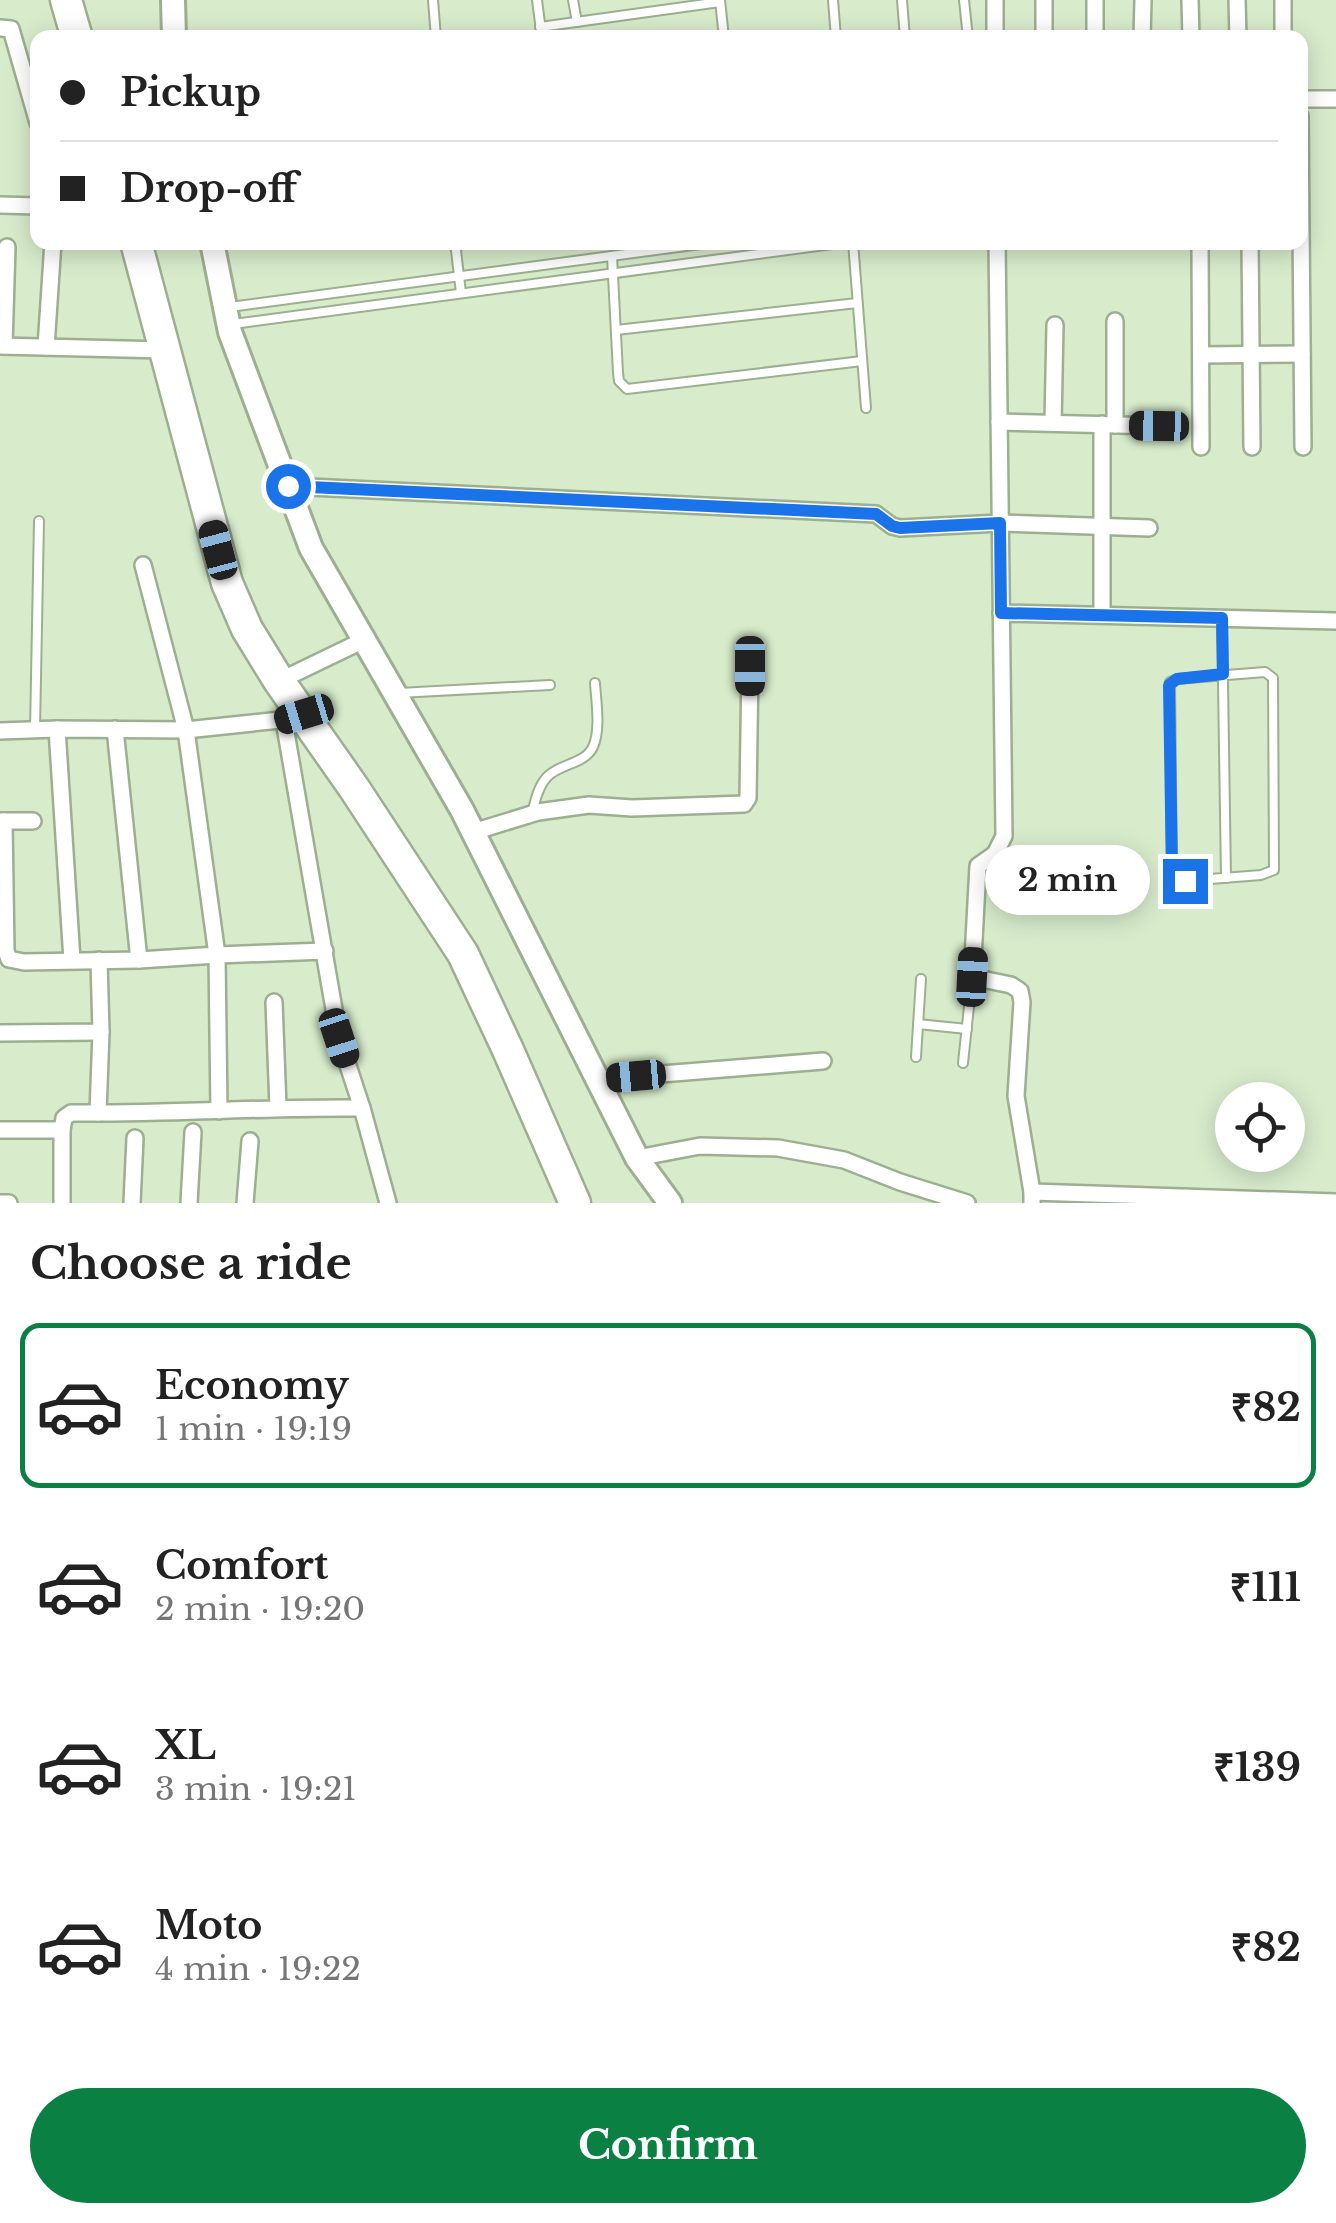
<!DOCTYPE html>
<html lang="en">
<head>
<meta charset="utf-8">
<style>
	:root { --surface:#fff; --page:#f6f6f6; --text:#222; --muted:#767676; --line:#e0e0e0; --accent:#0b8043 }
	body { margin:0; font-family:"Libre Baskerville",serif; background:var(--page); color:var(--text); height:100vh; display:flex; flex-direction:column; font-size:38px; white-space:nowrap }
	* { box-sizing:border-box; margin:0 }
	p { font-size:32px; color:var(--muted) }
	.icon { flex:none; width:55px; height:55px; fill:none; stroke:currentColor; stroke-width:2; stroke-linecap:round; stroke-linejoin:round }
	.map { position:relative; height:1203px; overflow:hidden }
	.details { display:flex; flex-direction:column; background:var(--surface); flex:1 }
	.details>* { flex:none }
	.top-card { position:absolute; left:30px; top:30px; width:1278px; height:220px; border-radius:20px; box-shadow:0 5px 25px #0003; display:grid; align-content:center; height:220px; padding:0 30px; background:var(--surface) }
	.fabs { position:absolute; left:1215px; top:1082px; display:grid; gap:20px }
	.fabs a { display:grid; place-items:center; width:90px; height:90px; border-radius:50%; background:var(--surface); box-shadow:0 5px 25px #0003; font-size:50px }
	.end { position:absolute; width:45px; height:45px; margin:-22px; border:12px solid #1a73e8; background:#fff; box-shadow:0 0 0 5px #fff }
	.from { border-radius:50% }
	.bubble { position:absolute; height:70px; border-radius:35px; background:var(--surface); box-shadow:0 5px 25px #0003; font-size:32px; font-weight:700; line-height:70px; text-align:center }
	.car { position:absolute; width:30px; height:60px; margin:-30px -15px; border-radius:12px; box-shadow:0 0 8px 2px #0007; background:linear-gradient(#222 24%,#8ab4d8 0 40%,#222 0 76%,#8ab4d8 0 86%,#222 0) }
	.top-card b { display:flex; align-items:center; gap:35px; height:95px; font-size:38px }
	.top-card b+b { border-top:2px solid var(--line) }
	.top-card i { width:25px; height:25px; background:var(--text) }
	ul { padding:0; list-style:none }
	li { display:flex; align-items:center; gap:30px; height:165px; margin:0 20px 15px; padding:0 10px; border:5px solid transparent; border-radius:20px }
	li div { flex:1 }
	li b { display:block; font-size:38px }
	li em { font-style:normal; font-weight:700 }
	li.active { border-color:var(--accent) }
	li>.icon { width:90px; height:90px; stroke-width:1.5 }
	h2 { padding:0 30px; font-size:45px; line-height:120px }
	.primary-button { display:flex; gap:20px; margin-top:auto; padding:20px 30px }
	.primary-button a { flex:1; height:115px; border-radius:60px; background:var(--accent); color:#fff; font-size:40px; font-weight:700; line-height:115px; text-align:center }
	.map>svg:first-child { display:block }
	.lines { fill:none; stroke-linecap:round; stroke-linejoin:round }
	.lane-casing { stroke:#9caf90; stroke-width:12 }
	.street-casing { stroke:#9caf90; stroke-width:20 }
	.secondary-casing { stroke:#9caf90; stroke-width:28 }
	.highway-casing { stroke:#9caf90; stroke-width:35 }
	.lane { stroke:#fff; stroke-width:8 }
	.street { stroke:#fff; stroke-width:15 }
	.secondary { stroke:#fff; stroke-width:22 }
	.highway { stroke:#fff; stroke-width:30 }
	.route { stroke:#1a73e8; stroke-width:12 }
</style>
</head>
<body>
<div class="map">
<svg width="1336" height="1203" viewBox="0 0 1336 1203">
	<rect width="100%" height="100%" fill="#d8eccc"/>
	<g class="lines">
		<defs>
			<g id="lane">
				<path d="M433,0L436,38"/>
				<path d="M537,0L542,38"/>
				<path d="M573,0L577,22"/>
				<path d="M720,0L724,38"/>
				<path d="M833,0L836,38"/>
				<path d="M902,0L905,38"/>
				<path d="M964,0L968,38"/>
				<path d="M540,27L720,2"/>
				<path d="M455,242L461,293"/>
				<path d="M853,242L866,408"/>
				<path d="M612,256L618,373L619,381L627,389L862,361"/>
				<path d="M230,307L716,242"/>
				<path d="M233,324L848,242"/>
				<path d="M616,330L857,303"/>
				<path d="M1222,618L1226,878"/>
				<path d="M1265,672L1273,678L1274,870L1261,875L1185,881L1178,880L1172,873L1170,682L1177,679Z"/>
				<path d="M399,693L550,685"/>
				<path d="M35,730L39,521"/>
				<path d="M532,814C535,801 538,787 547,777C560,763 584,765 593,747C601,729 596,701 595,683"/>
				<path d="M918,1024L967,1029"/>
				<path d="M916,1057L921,979"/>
				<path d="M963,1063L972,978"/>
			</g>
			<g id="street">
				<path d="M995,0V38"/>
				<path d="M1044,0V38"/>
				<path d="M1095,0V38"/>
				<path d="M1190,0L1191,38"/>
				<path d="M1237,0L1238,38"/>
				<path d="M1283,0V38"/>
				<path d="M0,28L11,29L38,123"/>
				<path d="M1142,38L1143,0"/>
				<path d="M1300,99H1336"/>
				<path d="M1300,116L1303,447"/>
				<path d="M0,205L38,206"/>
				<path d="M997,242L1004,836L995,854L978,866L972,977L1011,985L1020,991L1022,1002L1016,1096L1032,1192V1203"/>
				<path d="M1200,242L1201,447"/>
				<path d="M1250,242L1252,447"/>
				<path d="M1115,321V425"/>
				<path d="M0,346L165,350"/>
				<path d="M4,346L7,247"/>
				<path d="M46,347L53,242"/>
				<path d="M1201,355L1302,354"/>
				<path d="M999,422L1159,426"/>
				<path d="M1053,423L1055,325"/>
				<path d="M288,486L876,514L892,526L900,528L1000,523L1149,528"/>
				<path d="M1001,613L1336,621"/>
				<path d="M1102,615V424"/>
				<path d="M279,681L364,640"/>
				<path d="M284,721L339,1038L362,1108L388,1203"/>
				<path d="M57,729L72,960"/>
				<path d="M115,729L139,960"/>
				<path d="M0,731L57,729L186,730L290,719"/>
				<path d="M0,821H33"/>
				<path d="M4,821L6,951L9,959L24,962L139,960L217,955L186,730L143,565"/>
				<path d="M473,832L538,812L589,805L632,808L744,804L748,798L750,666"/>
				<path d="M274,1002L278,1107"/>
				<path d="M0,1033L101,1032L99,960"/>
				<path d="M599,1079L823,1061"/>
				<path d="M219,1111L217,955L325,951"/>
				<path d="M98,1113L101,1032"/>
				<path d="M0,1130H62L64,1118L71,1113C168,1114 265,1107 362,1108"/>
				<path d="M637,1158L700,1146L778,1148L844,1160L900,1182L967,1203"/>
				<path d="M1032,1192L1336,1202"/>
				<path d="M0,1203H9"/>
				<path d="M62,1203V1130"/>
				<path d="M132,1203L135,1138"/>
				<path d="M189,1203L193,1132"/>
				<path d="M245,1203L250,1141"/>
			</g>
			<g id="secondary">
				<path d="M173,0L174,38"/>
				<path d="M212,242L230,332L311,548L462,810L637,1158L670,1203"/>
			</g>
			<g id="highway">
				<path d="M66,0L77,38"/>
				<path d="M136,242L227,583L247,629L279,681L354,788L463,954L508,1050L575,1203"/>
			</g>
		</defs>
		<use href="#lane" class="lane-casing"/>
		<use href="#street" class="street-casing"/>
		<use href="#secondary" class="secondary-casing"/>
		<use href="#highway" class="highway-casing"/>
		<use href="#lane" class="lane"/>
		<use href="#street" class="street"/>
		<use href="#secondary" class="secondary"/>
		<use href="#highway" class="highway"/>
	</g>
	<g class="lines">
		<path class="route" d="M288,486L876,514L892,526L900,528L1000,523L1001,613L1222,618L1223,674L1177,679L1169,685L1172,873L1178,880L1185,881"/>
	</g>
</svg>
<div class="fabs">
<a><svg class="icon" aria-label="locate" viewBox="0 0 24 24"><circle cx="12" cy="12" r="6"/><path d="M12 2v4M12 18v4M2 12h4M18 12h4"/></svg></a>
</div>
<i class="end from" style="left:288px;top:486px"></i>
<i class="end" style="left:1185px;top:881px"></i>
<div class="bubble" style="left:985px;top:845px;width:165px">2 min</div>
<i class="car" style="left:1159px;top:426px;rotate:271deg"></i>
<i class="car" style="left:218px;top:550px;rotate:345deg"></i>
<i class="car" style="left:750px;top:666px;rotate:180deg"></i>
<i class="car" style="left:304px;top:714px;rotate:253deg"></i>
<i class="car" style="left:972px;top:977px;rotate:3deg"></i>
<i class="car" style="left:339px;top:1038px;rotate:162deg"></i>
<i class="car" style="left:636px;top:1076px;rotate:265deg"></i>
<div class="top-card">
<b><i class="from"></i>Pickup</b>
<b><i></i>Drop-off</b>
</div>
</div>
<section class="details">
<h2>Choose a ride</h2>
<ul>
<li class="active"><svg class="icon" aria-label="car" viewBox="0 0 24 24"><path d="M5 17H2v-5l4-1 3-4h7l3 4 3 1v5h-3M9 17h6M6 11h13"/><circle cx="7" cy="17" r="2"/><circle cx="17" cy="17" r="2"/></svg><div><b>Economy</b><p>1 min · 19:19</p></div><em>₹82</em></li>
<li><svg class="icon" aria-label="car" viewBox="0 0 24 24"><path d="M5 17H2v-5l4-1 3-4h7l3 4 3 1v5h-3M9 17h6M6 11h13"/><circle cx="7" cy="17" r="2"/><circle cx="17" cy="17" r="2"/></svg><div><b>Comfort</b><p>2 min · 19:20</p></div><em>₹111</em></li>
<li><svg class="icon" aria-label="car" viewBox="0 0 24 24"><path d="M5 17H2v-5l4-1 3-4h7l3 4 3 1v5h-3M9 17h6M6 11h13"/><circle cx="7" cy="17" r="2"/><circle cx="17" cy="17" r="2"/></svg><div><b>XL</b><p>3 min · 19:21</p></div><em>₹139</em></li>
<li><svg class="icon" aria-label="car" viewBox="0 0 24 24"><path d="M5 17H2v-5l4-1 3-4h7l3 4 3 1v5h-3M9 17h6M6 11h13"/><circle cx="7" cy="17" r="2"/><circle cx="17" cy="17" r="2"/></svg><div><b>Moto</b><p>4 min · 19:22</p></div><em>₹82</em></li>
</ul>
<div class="primary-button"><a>Confirm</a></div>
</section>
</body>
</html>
